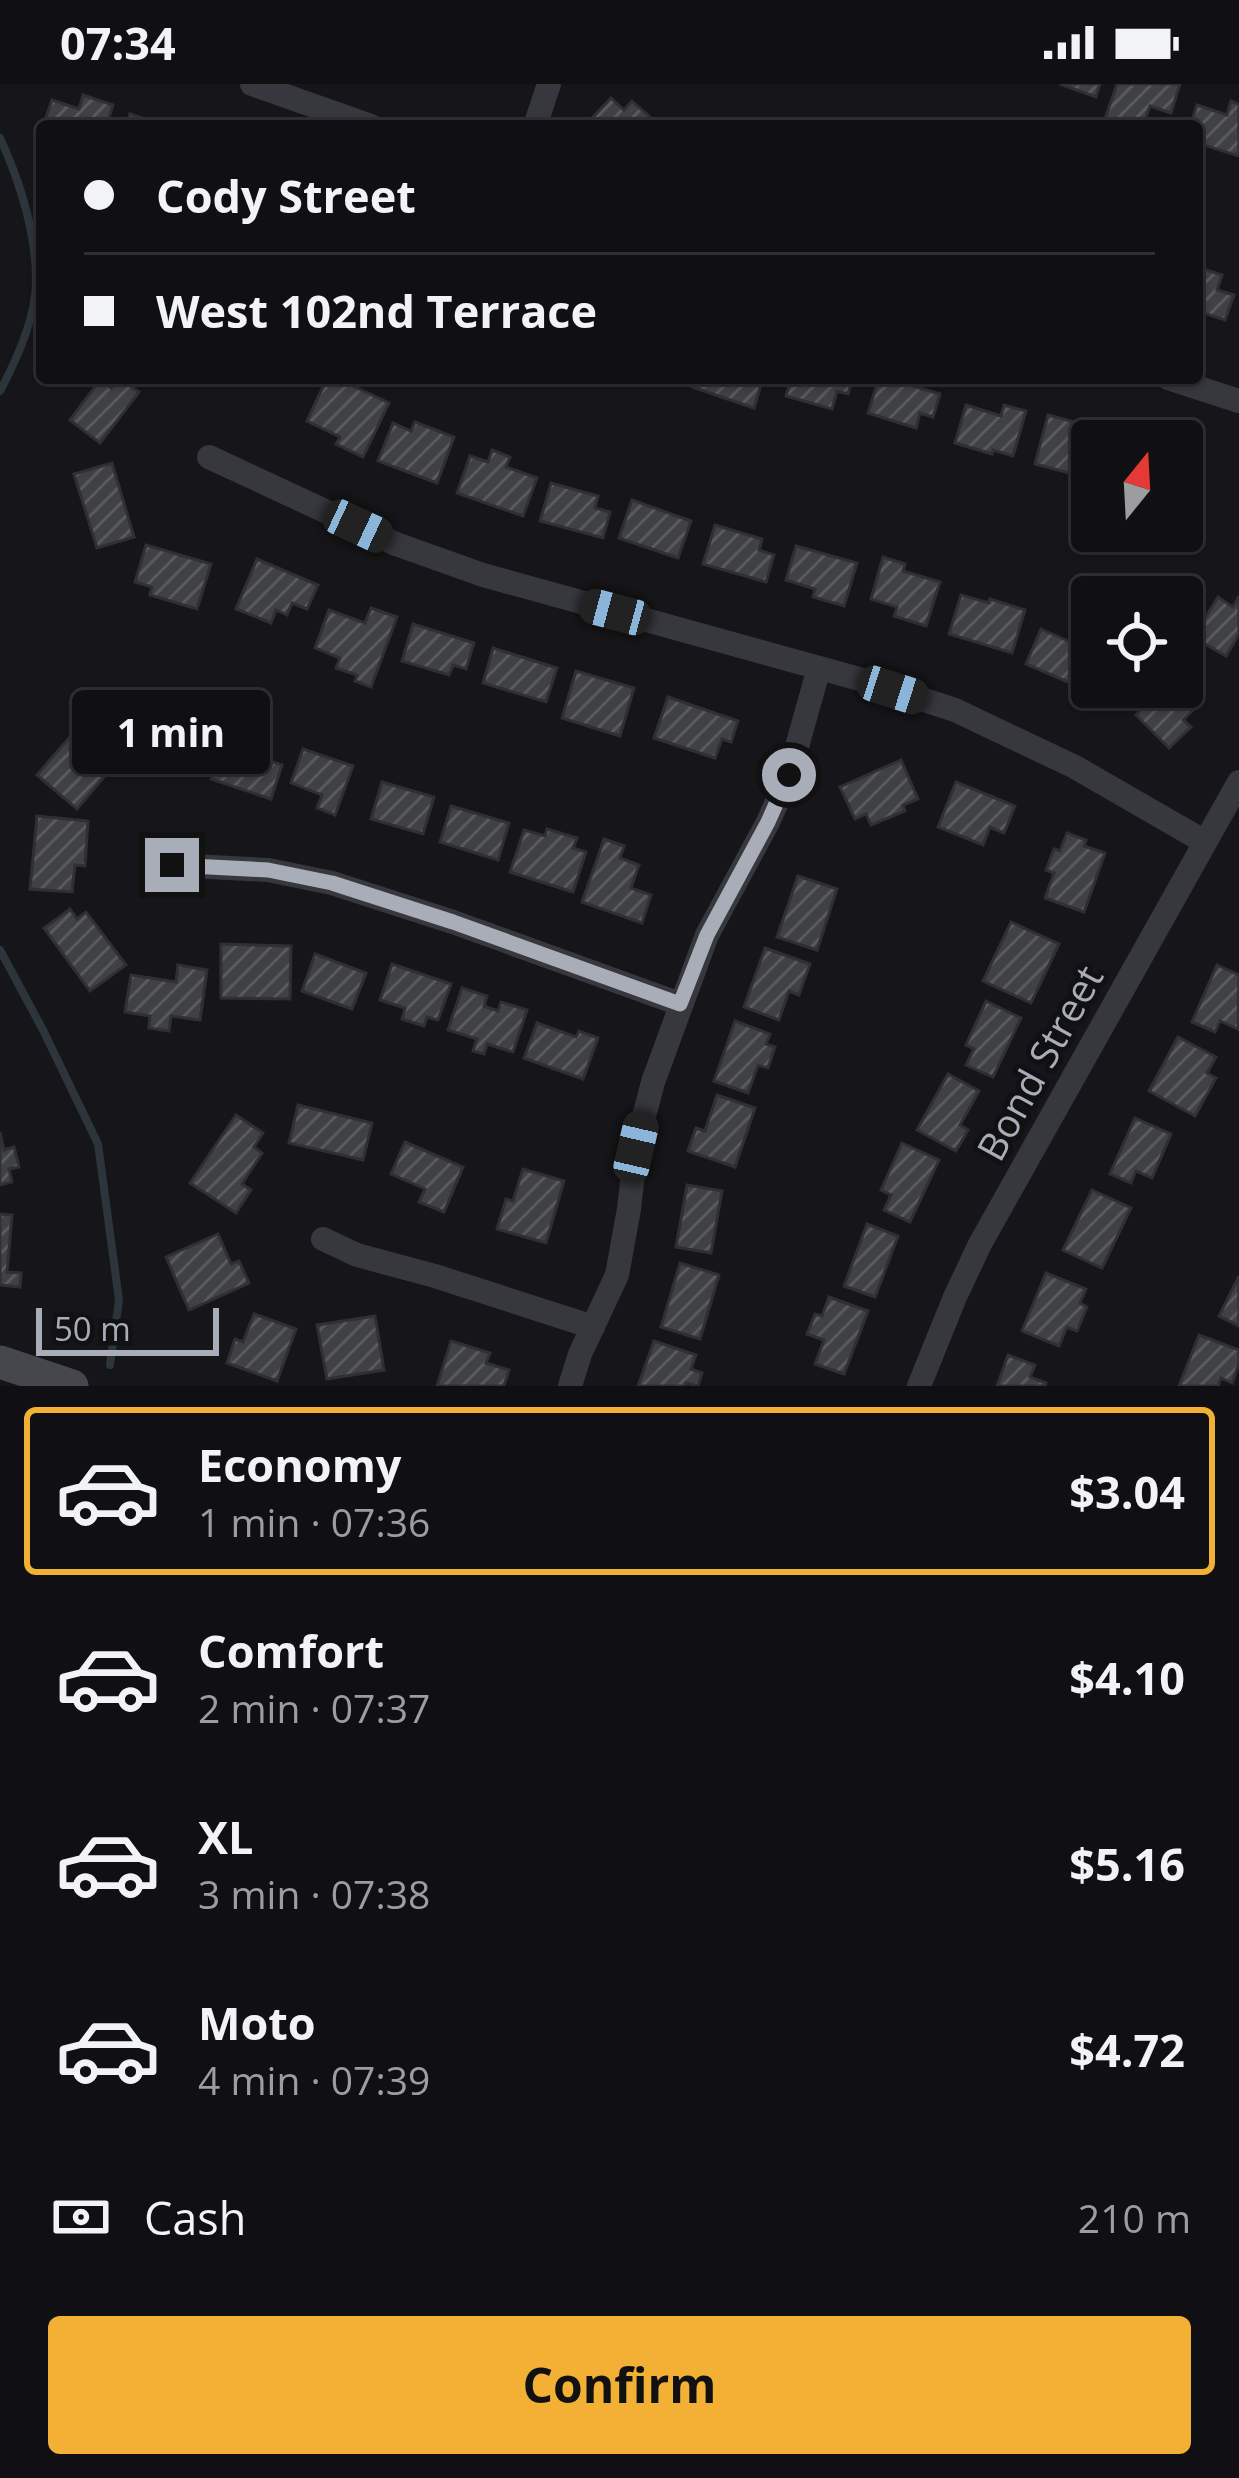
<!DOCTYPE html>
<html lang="en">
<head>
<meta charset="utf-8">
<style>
	:root { --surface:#101012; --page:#19191b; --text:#f1f3f6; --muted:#9c9d9f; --line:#303032; --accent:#f2b134 }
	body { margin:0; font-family:"Open Sans",sans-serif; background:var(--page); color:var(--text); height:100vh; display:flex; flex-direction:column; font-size:45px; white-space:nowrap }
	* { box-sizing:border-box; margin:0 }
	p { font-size:39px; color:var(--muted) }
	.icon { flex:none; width:66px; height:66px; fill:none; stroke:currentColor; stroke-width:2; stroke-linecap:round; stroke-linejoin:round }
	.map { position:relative; height:1302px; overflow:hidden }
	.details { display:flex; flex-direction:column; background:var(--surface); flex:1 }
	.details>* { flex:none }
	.top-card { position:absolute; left:36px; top:36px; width:1167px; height:264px; border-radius:12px; box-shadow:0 3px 9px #0004,0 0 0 3px var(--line); display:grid; align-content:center; height:264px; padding:0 48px; background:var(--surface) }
	.needle { width:78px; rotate:18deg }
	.fabs { position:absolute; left:1071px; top:336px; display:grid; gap:24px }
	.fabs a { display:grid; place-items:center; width:132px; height:132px; border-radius:12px; background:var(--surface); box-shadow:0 3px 9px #0004,0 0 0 3px var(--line); font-size:60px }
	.scale { position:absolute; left:36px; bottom:30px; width:183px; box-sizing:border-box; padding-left:12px; border:6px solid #a8adb8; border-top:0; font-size:33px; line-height:42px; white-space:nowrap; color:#a8adb8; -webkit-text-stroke:9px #111113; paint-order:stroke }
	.end { position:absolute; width:54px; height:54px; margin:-27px; border:15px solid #a8adb8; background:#111; box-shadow:0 0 0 6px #111 }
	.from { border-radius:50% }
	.bubble { position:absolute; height:84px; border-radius:12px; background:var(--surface); box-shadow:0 3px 9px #0004,0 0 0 3px var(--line); font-size:39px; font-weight:700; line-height:84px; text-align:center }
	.car { position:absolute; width:36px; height:72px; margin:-36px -18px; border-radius:15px; box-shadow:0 0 9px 3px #0007; background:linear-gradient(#222 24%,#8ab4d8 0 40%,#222 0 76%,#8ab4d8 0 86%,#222 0) }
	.top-card b { display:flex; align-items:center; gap:42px; height:114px; font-size:45px }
	.top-card b+b { border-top:3px solid var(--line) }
	.top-card i { width:30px; height:30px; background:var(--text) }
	ul { padding:21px 0 0; list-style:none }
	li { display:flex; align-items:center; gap:36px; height:168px; margin:0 24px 18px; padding:0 24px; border:6px solid transparent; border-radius:12px }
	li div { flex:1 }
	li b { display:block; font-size:45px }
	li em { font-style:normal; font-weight:700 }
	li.current { border-color:var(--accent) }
	li>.icon { width:108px; height:108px; stroke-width:1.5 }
	.pay { display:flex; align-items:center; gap:30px; height:132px; padding:0 48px; font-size:45px }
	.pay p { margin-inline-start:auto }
	.primary-button { display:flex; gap:24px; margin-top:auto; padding:24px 48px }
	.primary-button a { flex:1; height:138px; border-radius:12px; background:var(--accent); color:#111; font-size:48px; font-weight:700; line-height:138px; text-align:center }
	.status { display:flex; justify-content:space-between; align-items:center; height:84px; padding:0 60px; background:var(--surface); direction:ltr }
	.status svg { height:33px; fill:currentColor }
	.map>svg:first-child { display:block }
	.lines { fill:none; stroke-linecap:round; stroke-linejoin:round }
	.stream { stroke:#2c353c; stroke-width:8 }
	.building { fill:url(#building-hatch); stroke:#303034; stroke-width:3 }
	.minor { stroke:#37383d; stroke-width:24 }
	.secondary { stroke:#45474d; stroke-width:33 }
	.route { stroke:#a8adb8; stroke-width:15 }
	.labels { text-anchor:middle; stroke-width:10; stroke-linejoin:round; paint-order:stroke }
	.street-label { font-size:39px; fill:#a8adb8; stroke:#111113 }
</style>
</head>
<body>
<div class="status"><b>07:34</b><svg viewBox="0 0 49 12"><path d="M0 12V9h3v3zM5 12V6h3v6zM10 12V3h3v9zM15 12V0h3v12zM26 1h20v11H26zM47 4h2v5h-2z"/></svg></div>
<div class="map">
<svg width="1239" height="1302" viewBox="0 0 1239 1302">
	<defs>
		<pattern id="building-hatch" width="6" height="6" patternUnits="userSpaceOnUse" patternTransform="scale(3)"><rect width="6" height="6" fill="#404145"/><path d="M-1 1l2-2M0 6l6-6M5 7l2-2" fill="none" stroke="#595a5e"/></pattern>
	</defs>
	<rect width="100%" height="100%" fill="#161618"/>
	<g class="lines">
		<g class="stream">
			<path d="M0,54C20,98 37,152 36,200C35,235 16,277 0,307"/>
			<path d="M0,866L43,946L98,1060L119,1216L110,1281"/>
		</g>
	</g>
	<g class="building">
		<path d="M1060,0H1100L1096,13Z"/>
		<path d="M1117,0H1180L1171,29L1150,22L1143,42H1125L1105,35Z"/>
		<path d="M83,11L113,21L106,42H43L52,16L79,25Z"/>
		<path d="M611,14L624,26L632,17L660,42H602L593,33Z"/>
		<path d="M1231,17L1239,20V72L1197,59V42H1190L1197,21L1227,31Z"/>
		<path d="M130,30L166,42H126Z"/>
		<path d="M1197,183L1222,191L1217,206L1234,211L1225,236L1197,227Z"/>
		<path d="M119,294L139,308L100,359L70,336L100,296L111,304Z"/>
		<path d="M327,294H336L389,319L363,373L336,360L340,353L307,337Z"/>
		<path d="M695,294H763L754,324L692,303Z"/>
		<path d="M791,294H853L848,310L837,307L832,325L786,312Z"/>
		<path d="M879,294H887L940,310L933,333L920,329L916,344L868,329Z"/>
		<path d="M966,321L1001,332L1004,321L1026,327L1013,372L993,366L992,370L955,359Z"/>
		<path d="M1048,331L1112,348L1110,357H1092V384L1076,380L1073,390L1035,380Z"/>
		<path d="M415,338L454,353L437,399L378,377L393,339L411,347Z"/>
		<path d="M492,366L510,373L506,383L537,394L523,432L457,409L470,372L488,378Z"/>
		<path d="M1182,376L1198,381L1188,416L1182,414Z"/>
		<path d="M112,379L134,453L97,464L74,390Z"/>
		<path d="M551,399L598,412L595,424L610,428L603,454L540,437Z"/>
		<path d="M632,416L691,437L678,474L619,454Z"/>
		<path d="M715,441L762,455L759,466L774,471L766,498L703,480Z"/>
		<path d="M146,461L211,480L197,525L150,511L152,503L135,498Z"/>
		<path d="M796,462L857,479L844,522L813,513L815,505L786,496Z"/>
		<path d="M883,473L905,480L903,487L940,498L926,542L894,532L897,523L871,515Z"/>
		<path d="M257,475L318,501L307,525L292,519L287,531L276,526L271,539L236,525Z"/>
		<path d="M961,511L989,519L990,515L1025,526L1012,569L949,550Z"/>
		<path d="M1239,512V550L1226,572L1193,553L1218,513L1233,523Z"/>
		<path d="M371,524L397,533L371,603L355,597L357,591L336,584L340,574L315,564L329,526L365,539Z"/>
		<path d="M413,540L474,559L466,585L453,581L449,591L402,577Z"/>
		<path d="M1041,545L1086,565L1081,576L1092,581V592L1086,606L1026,580Z"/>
		<path d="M493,564L557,584L546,618L483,599Z"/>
		<path d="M576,587L634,604L620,652L562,634Z"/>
		<path d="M1182,597L1202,617L1183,636L1191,643L1169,664L1136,631L1164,603H1182Z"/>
		<path d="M668,613L738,637L731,658L722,655L715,674L654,654Z"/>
		<path d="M194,630L196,674L135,677L133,633Z"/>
		<path d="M81,640L120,674L77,725L37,691Z"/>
		<path d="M223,661L282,681L271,715L211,695Z"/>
		<path d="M303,665L353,682L335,731L317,724L322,711L291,699Z"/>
		<path d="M901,676L918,715L903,721L905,727L871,741L866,730L855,735L840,703Z"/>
		<path d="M382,698L434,713L423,750L371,735Z"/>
		<path d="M956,698L1015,722L1004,749L990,743L983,761L938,743Z"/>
		<path d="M451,722L509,739L498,776L440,758Z"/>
		<path d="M37,732L88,737L85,782L75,781L72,808L30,805Z"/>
		<path d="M547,745L577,754L573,764L586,768L573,808L510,788L524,746L545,752Z"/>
		<path d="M1067,749L1086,756L1084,762L1105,769L1084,828L1045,814L1054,789L1046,786L1054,765L1060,767Z"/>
		<path d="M604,755L624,762L620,774L639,781L631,804L651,811L642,839L582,818Z"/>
		<path d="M798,792L837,805L817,866L777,853Z"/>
		<path d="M70,825L77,835L86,828L126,881L90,907L44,844Z"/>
		<path d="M1011,838L1059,860L1031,919L983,897Z"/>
		<path d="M221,860L291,862L290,915L221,914Z"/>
		<path d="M765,864L810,880L799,911L789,907L779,936L744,923Z"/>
		<path d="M315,870L366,889L352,925L302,907Z"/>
		<path d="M392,880L451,900L438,936L427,933L424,942L402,935L405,924L380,916Z"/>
		<path d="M178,881L207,886L200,936L171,932L169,947L149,944L150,932L125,928L131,891L176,898Z"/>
		<path d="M1217,881L1239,891L1238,945L1220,937L1215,948L1192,938Z"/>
		<path d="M462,904L487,912L484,922L498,927L501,918L527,926L513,968L487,960L484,970L473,967L477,955L448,946Z"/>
		<path d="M986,917L1021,934L993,993L966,981L974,965L966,961Z"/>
		<path d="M735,937L770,950L766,960L775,963L768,984L758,981L748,1009L714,997Z"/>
		<path d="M537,939L576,953L579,947L598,954L583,995L524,974Z"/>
		<path d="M1178,953L1216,973L1207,989L1216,994L1195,1032L1149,1007Z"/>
		<path d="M948,990L979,1007L960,1041L968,1046L956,1067L917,1046Z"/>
		<path d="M717,1011L755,1024L735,1083L688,1067L696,1044L705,1047Z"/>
		<path d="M298,1021L372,1039L363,1076L289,1059Z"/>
		<path d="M236,1031L263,1049L254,1063L262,1069L242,1100L251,1106L236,1129L190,1099Z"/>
		<path d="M1135,1034L1171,1050L1152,1094L1136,1087L1131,1099L1110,1090Z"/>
		<path d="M0,1048L4,1066L14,1063L19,1083L9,1085L12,1098L0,1101Z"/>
		<path d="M405,1058L463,1083L444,1128L419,1118L425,1105L391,1090Z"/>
		<path d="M902,1059L939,1076L910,1138L884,1126L891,1111L881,1106Z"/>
		<path d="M523,1085L564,1097L546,1159L497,1145L506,1115L513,1117Z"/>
		<path d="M687,1101L722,1107L711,1169L676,1163Z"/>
		<path d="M1092,1106L1131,1124L1102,1184L1063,1166Z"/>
		<path d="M0,1130L12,1131L7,1188L21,1189L20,1203L0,1201Z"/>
		<path d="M867,1140L898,1152L875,1213L844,1202Z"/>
		<path d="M218,1150L231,1180L239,1177L249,1199L189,1226L166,1173Z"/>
		<path d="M680,1179L719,1191L700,1255L661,1243Z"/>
		<path d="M1046,1189L1086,1205L1080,1219L1087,1223L1077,1247L1067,1243L1059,1262L1022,1247Z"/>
		<path d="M1239,1192V1242L1219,1232Z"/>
		<path d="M829,1213L868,1227L844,1290L815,1280L824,1256L807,1250L815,1230L822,1232Z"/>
		<path d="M254,1230L296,1245L277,1297L227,1279L235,1255L243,1258Z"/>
		<path d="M375,1232L384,1286L327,1295L317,1241Z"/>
		<path d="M1199,1251L1239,1266V1279L1232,1299L1221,1294L1218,1302H1179Z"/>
		<path d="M451,1257L490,1269L486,1279L509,1286L504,1302H437Z"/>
		<path d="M654,1257L696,1271L691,1285L702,1289L698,1302L686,1299L685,1302H638Z"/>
		<path d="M1008,1271L1035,1281L1030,1293L1046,1299L1045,1302H997Z"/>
	</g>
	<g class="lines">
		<g class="minor">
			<path d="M252,0L371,42"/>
			<path d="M535,42L549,0"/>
			<path d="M1168,294L1239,317"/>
			<path d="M209,373L396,460L483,491L863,596L955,626L1075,683L1205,758"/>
			<path d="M172,781L268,786L332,799L453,838L680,920"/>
			<path d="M323,1155L357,1171L435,1192L593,1243"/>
			<path d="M570,1302L580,1270L617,1191L629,1125L636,1063L653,998L707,851L768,738L789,691L819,584"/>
			<path d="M919,1302L955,1213L980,1160L1239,698"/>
		</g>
		<path class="secondary" d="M0,1278L72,1302"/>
	</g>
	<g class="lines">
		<path class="route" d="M172,781L268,786L332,799L453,838L680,920L707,851L768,738L789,691"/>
	</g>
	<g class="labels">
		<g class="street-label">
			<text transform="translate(1040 979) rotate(-61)" y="14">Bond Street</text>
		</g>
	</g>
</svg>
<div class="fabs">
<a><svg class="needle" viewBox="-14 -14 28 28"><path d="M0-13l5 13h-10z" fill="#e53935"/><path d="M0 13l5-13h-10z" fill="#9c9d9f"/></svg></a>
<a><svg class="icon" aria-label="locate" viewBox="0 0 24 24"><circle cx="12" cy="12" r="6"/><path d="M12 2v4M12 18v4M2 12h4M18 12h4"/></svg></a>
</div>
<div class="scale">50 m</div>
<i class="end from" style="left:789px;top:691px"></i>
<i class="end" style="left:172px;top:781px"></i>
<div class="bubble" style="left:72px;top:606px;width:198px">1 min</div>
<i class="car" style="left:358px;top:442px;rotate:115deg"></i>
<i class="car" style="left:615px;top:528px;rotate:285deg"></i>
<i class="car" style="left:893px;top:606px;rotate:108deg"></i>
<i class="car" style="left:636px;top:1063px;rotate:13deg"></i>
<div class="top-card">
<b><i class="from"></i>Cody Street</b>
<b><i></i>West 102nd Terrace</b>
</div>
</div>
<section class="details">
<ul>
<li class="current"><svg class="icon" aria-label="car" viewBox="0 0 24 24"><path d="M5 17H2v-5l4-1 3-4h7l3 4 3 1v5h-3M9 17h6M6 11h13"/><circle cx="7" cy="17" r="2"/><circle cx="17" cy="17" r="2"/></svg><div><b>Economy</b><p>1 min · 07:36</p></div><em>$3.04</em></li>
<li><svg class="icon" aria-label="car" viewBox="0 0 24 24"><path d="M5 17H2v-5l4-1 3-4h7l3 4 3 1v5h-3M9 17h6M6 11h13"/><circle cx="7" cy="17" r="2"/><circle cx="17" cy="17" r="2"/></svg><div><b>Comfort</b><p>2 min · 07:37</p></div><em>$4.10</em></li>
<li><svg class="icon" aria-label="car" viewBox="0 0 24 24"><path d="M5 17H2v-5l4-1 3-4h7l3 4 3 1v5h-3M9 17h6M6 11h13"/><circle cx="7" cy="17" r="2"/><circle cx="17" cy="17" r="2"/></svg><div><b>XL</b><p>3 min · 07:38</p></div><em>$5.16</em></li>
<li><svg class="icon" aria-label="car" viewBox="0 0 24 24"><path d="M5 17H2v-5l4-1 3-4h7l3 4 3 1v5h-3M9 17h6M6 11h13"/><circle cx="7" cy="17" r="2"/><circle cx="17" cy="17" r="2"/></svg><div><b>Moto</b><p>4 min · 07:39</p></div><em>$4.72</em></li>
</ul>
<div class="pay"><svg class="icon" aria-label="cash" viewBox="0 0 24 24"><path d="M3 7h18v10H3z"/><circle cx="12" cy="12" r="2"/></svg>Cash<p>210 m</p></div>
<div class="primary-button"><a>Confirm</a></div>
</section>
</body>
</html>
